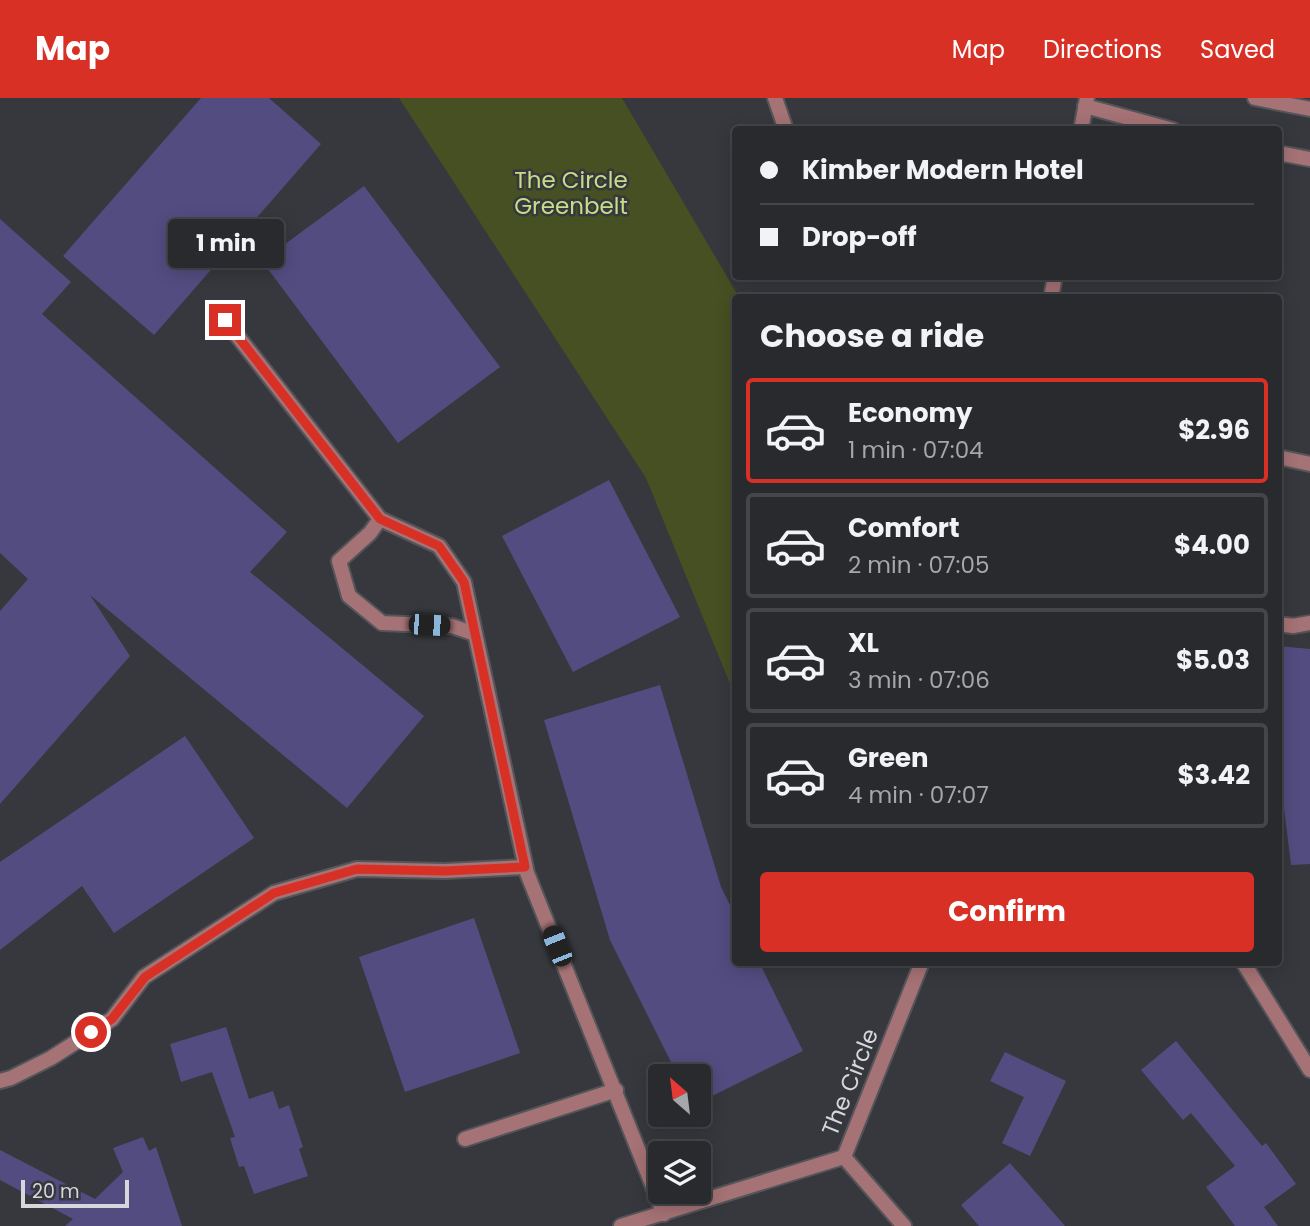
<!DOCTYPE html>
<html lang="en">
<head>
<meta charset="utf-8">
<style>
	:root { --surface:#282a2e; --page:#303236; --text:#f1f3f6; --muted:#a5a7aa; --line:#44464a; --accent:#d93025 }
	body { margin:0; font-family:Poppins,sans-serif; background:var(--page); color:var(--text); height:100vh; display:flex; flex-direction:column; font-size:26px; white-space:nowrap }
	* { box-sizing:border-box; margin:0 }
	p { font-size:23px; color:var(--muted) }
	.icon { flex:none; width:38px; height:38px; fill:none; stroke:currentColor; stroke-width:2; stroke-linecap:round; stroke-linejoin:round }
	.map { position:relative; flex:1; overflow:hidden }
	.sheet { position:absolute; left:732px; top:196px; width:550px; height:672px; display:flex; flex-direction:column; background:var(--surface); border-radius:7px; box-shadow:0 4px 18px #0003,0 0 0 2px var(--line) }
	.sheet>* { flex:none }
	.hud { position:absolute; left:732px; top:28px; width:550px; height:154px; border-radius:7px; box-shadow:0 4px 18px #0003,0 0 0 2px var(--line); display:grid; align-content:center; height:154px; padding:0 28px; background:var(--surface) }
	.needle { width:46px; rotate:332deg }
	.fabs { position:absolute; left:648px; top:966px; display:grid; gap:14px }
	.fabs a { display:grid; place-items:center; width:63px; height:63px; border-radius:7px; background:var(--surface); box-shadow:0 4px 18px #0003,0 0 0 2px var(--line); font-size:35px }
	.scale { position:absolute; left:21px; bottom:18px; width:108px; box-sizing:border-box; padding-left:7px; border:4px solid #d6d7db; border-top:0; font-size:19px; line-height:24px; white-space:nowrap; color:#d6d7db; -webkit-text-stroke:5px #36383d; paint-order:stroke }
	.end { position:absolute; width:32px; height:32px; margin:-16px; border:9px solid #d93025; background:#fff; box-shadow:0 0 0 4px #fff }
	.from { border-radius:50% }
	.bubble { position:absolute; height:49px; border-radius:7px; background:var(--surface); box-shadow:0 4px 18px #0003,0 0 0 2px var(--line); font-size:23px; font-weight:700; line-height:49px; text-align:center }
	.car { position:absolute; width:21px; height:42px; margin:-21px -10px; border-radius:9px; box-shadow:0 0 5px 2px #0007; background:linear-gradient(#222 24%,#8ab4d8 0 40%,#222 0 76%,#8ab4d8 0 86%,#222 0) }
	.hud b { display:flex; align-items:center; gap:24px; height:66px; font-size:26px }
	.hud b+b { border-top:2px solid var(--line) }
	.hud i { width:18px; height:18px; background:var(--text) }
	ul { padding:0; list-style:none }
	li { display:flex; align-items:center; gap:21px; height:105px; margin:0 14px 10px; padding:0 14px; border:4px solid var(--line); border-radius:7px }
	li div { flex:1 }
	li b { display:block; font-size:26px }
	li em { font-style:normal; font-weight:700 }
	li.current { border-color:var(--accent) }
	li>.icon { width:63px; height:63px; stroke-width:1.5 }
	h2 { padding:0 28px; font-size:32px; line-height:84px }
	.button { display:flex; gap:14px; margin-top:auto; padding:14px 28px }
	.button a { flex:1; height:80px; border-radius:7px; background:var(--accent); color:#fff; font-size:28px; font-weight:700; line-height:80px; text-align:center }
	header { display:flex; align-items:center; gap:42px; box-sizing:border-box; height:98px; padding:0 35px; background:var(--accent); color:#fff }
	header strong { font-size:33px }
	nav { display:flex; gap:38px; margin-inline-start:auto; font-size:24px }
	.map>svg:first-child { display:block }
	.park { fill:#465022 }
	.building { fill:#534c80 }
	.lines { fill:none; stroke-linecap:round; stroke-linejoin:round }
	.service-casing { stroke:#535559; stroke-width:18 }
	.minor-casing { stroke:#535559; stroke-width:18 }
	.service { stroke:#a57275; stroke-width:14 }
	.minor { stroke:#a57275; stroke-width:14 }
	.route { stroke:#d93025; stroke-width:9 }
	.labels { text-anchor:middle; stroke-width:5; stroke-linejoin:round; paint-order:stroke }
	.park-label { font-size:23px; fill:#c7dc86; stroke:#36383d }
	.street-label { font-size:23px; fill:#d6d7db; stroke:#36383d }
</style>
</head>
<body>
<header>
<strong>Map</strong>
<nav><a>Map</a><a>Directions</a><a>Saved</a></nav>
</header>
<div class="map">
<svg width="1310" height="1128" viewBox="0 0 1310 1128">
	<rect width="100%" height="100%" fill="#36383d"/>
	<path class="park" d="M399,0H622L739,199L735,200V598L646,380Z"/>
	<g class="building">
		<path d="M201,0H269L321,46L154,237L63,158Z"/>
		<path d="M364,88L500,269L398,345L262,163Z"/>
		<path d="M0,121L71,184L42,216L287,434L250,474L424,618L347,710L90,497L130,558L0,706V513L28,481L0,455Z"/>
		<path d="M609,382L680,519L573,574L502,438Z"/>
		<path d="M1278,548L1310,551V766L1291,767L1284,710H1278V654L1282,601L1278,600Z"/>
		<path d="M660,587L721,789L735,817V864H759L803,953L698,1005V978H678L610,842L544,622Z"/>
		<path d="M185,638L254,740L114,835L82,788L0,852V764Z"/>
		<path d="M474,820L520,955L405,994L359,859Z"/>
		<path d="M226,929L249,1001L273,993L279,1011L289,1007L303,1049L299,1051L308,1078L254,1096L244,1068L239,1069L230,1040L235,1039L212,974L181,984L170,946Z"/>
		<path d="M1176,943L1262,1048L1266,1045L1296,1086L1264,1109L1278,1128H1235L1206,1089L1235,1068L1191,1015L1183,1022L1141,972Z"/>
		<path d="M1005,954L1066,983L1030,1058L1002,1045L1024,999L990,983Z"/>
		<path d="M143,1039L149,1053L156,1049L182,1128H65L73,1121L0,1082V1052L95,1101L123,1074L113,1050Z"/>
		<path d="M1010,1065L1065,1128H979L961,1107Z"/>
	</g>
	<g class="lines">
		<defs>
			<g id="service">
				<path d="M1255,0L1310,11"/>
				<path d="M1085,8L1173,32"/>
				<path d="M1278,55L1310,61"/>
				<path d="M225,222L380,421L439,448L464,484L527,775L664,1116"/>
				<path d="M1278,359L1310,366"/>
				<path d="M380,421L370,435L339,463L349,498L382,525L452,528L475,536"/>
				<path d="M1278,526L1293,528L1310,525"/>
				<path d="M0,983L11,980L51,960L112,921L144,879L274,795L357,771L445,773L525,769"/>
				<path d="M465,1041L616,992"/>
			</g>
			<g id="minor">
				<path d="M775,0L786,32"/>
				<path d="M1081,32L1087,0"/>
				<path d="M1051,200L1055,178"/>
				<path d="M1243,864L1310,972"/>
				<path d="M844,1059L904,1128"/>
				<path d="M621,1128L844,1059L922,864"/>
			</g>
		</defs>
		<use href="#service" class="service-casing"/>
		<use href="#minor" class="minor-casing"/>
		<use href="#service" class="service"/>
		<use href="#minor" class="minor"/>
	</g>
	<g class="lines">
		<path class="route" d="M91,934L112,921L145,879L274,795L357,771L445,773L525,769L464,484L439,448L380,421L225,222"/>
	</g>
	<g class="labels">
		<g class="park-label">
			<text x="571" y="90">The Circle<tspan x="571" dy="26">Greenbelt</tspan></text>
		</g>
		<g class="street-label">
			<text transform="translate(850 984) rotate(-68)" y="8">The Circle</text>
		</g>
	</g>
</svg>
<div class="fabs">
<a><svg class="needle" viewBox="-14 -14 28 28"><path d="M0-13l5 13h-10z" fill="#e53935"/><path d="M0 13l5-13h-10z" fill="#a5a7aa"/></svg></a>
<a><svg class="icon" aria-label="layers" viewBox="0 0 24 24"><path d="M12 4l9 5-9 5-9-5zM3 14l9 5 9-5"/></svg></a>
</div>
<div class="scale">20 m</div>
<i class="end from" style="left:91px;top:934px"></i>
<i class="end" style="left:225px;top:222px"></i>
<div class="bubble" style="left:168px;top:121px;width:116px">1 min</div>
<i class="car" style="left:429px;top:527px;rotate:93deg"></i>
<i class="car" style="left:557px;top:848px;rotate:338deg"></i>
<div class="hud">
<b><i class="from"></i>Kimber Modern Hotel</b>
<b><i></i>Drop-off</b>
</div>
<section class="sheet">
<h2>Choose a ride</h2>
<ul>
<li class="current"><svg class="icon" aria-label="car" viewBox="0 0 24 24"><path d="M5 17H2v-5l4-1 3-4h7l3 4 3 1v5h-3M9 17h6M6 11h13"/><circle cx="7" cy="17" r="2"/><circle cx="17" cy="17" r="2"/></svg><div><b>Economy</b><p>1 min · 07:04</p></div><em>$2.96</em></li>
<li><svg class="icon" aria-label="car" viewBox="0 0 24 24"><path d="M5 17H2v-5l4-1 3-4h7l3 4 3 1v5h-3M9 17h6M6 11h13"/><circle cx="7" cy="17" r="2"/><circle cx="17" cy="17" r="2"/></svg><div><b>Comfort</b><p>2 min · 07:05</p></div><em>$4.00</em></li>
<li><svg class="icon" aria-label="car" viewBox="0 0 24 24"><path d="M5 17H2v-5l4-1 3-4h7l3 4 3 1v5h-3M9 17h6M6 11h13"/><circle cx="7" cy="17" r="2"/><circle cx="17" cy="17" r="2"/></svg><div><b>XL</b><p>3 min · 07:06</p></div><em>$5.03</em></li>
<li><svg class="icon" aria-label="car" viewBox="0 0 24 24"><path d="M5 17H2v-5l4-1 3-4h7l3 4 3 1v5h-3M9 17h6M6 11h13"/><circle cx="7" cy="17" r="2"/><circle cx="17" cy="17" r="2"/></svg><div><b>Green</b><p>4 min · 07:07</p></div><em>$3.42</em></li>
</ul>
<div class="button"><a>Confirm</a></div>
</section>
</div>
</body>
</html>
